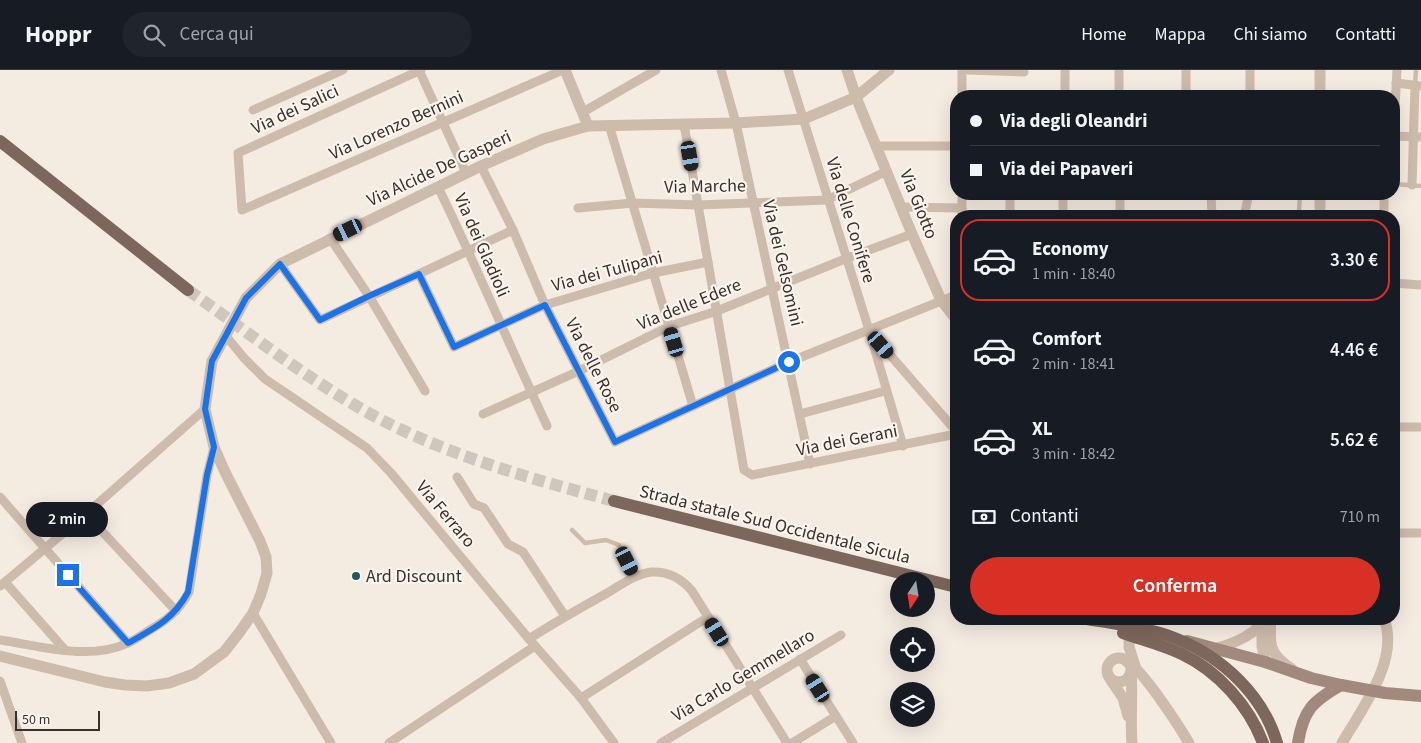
<!DOCTYPE html>
<html lang="it">
<head>
<meta charset="utf-8">
<style>
	:root { --surface:#171b24; --page:#20242c; --text:#f1f3f6; --muted:#9ea1a6; --line:#363941; --accent:#d93025 }
	body { margin:0; font-family:"Source Sans 3",sans-serif; background:var(--page); color:var(--text); height:100vh; display:flex; flex-direction:column; font-size:19px; white-space:nowrap }
	* { box-sizing:border-box; margin:0 }
	p { font-size:16px; color:var(--muted) }
	.icon { flex:none; width:28px; height:28px; fill:none; stroke:currentColor; stroke-width:2; stroke-linecap:round; stroke-linejoin:round }
	.map { position:relative; flex:1; overflow:hidden }
	.side { position:absolute; left:950px; top:140px; width:450px; height:415px; display:flex; flex-direction:column; background:var(--surface); border-radius:20px; box-shadow:0 5px 20px #0002 }
	.side>* { flex:none }
	.hud { position:absolute; left:950px; top:20px; width:450px; height:110px; border-radius:20px; box-shadow:0 5px 20px #0002; display:grid; align-content:center; height:110px; padding:0 20px; background:var(--surface) }
	.needle { width:32px; rotate:192deg }
	.fabs { position:absolute; left:890px; top:502px; display:grid; gap:10px }
	.fabs a { display:grid; place-items:center; width:45px; height:45px; border-radius:50%; background:var(--surface); box-shadow:0 5px 20px #0002; font-size:25px }
	.scale { position:absolute; left:15px; bottom:12px; width:85px; box-sizing:border-box; padding-left:5px; border:2px solid #3b302b; border-top:0; font-size:14px; line-height:18px; white-space:nowrap; color:#3b302b; -webkit-text-stroke:4px #fbf5ee; paint-order:stroke }
	.end { position:absolute; width:22px; height:22px; margin:-11px; border:6px solid #1a73e8; background:#fff; box-shadow:0 0 0 2px #fff }
	.from { border-radius:50% }
	.bubble { position:absolute; height:35px; border-radius:18px; background:var(--surface); box-shadow:0 5px 20px #0002; font-size:16px; font-weight:600; line-height:35px; text-align:center }
	.car { position:absolute; width:15px; height:30px; margin:-15px -8px; border-radius:6px; box-shadow:0 0 4px 1px #0007; background:linear-gradient(#222 24%,#8ab4d8 0 40%,#222 0 76%,#8ab4d8 0 86%,#222 0) }
	.hud b { display:flex; align-items:center; gap:18px; height:48px; font-size:19px }
	.hud b+b { border-top:1px solid var(--line) }
	.hud i { width:12px; height:12px; background:var(--text) }
	ul { padding:9px 0 0; list-style:none }
	li { display:flex; align-items:center; gap:15px; height:82px; margin:0 10px 8px; padding:0 10px; border:2px solid transparent; border-radius:20px }
	li div { flex:1 }
	li b { display:block; font-size:19px }
	li em { font-style:normal; font-weight:600 }
	li.on { border-color:var(--accent) }
	li>.icon { width:45px; height:45px; stroke-width:1.5 }
	.pay { display:flex; align-items:center; gap:12px; height:55px; padding:0 20px; font-size:19px }
	.pay p { margin-inline-start:auto }
	.button { display:flex; gap:10px; margin-top:auto; padding:10px 20px }
	.button a { flex:1; height:58px; border-radius:30px; background:var(--accent); color:#fff; font-size:20px; font-weight:600; line-height:58px; text-align:center }
	header { display:flex; align-items:center; gap:30px; box-sizing:border-box; height:70px; padding:0 25px; background:var(--surface); border-bottom:1px solid var(--line) }
	header strong { font-size:24px }
	nav { display:flex; gap:28px; margin-inline-start:auto; font-size:18px }
	.search { width:350px; height:45px; background:var(--page); display:flex; align-items:center; gap:12px; box-sizing:border-box; padding:0 18px; border-radius:28px; color:var(--muted); font-size:19px }
	.map>svg:first-child { display:block }
	.lines { fill:none; stroke-linecap:round; stroke-linejoin:round }
	.primary-tunnel { stroke:#cfc6bd; stroke-width:12; stroke-dasharray:12 6; stroke-linecap:butt }
	.service { stroke:#cdbbac; stroke-width:4.5 }
	.minor { stroke:#cdbbac; stroke-width:9 }
	.tertiary { stroke:#cdbbac; stroke-width:11 }
	.secondary { stroke:#a18a7d; stroke-width:12 }
	.primary { stroke:#7d675c; stroke-width:12 }
	.route { stroke:#1a73e8; stroke-width:6 }
	.poi-dot { fill:#1f5a5e; stroke:#fbf5ee; stroke-width:2 }
	.labels { text-anchor:middle; stroke-width:4.5; stroke-linejoin:round; paint-order:stroke }
	.street-label { font-size:18px; fill:#3b302b; stroke:#fbf5ee }
	.poi-label { font-size:18px; fill:#3b302b; stroke:#fbf5ee; text-anchor:start }
</style>
</head>
<body>
<header>
<strong>Hoppr</strong>
<div class="search"><svg class="icon" aria-label="search" viewBox="0 0 24 24"><circle cx="10" cy="10" r="6"/><path d="M15 15l6 6"/></svg>Cerca qui</div>
<nav><a>Home</a><a>Mappa</a><a>Chi siamo</a><a>Contatti</a></nav>
</header>
<div class="map">
<svg width="1421" height="673" viewBox="0 0 1421 673">
	<rect width="100%" height="100%" fill="#f4ebe1"/>
	<g class="lines">
		<path class="primary-tunnel" d="M188,220C249,263 308,310 374,346C449,386 532,409 614,431"/>
		<g class="service">
			<path d="M1415,15L1416,0"/>
			<path d="M1394,114L1421,116"/>
			<path d="M1295,146L1299,141L1300,124"/>
			<path d="M572,460L585,473L606,470L619,475L635,507"/>
		</g>
		<g class="minor">
			<path d="M419,0L466,103"/>
			<path d="M421,0L238,83L242,140L563,0"/>
			<path d="M721,0L736,53L810,394"/>
			<path d="M788,0L869,260L903,376"/>
			<path d="M968,0L1024,2"/>
			<path d="M1119,0V26"/>
			<path d="M1186,0V26"/>
			<path d="M1396,13L1421,16"/>
			<path d="M962,26V0"/>
			<path d="M1065,26V0"/>
			<path d="M1250,26V0"/>
			<path d="M253,40L343,0"/>
			<path d="M583,42L656,0"/>
			<path d="M684,54L744,400L752,405L956,364"/>
			<path d="M609,55L693,336"/>
			<path d="M1394,56L1397,0"/>
			<path d="M1394,66L1421,67"/>
			<path d="M876,76H956"/>
			<path d="M481,96L513,160L545,235L615,372L789,292L956,225"/>
			<path d="M1412,115L1415,15"/>
			<path d="M438,117C476,195 510,277 547,356"/>
			<path d="M1211,124L1212,146"/>
			<path d="M901,137L962,138"/>
			<path d="M578,138L633,133L698,135L827,130L887,101"/>
			<path d="M962,146V124"/>
			<path d="M1010,146V124"/>
			<path d="M1063,146V124"/>
			<path d="M1120,146V124"/>
			<path d="M1244,146L1249,124"/>
			<path d="M1384,146V124"/>
			<path d="M330,168L369,226L425,321"/>
			<path d="M280,194L320,250L513,160"/>
			<path d="M419,204L454,277L545,235L653,203L708,192"/>
			<path d="M1394,213L1421,215"/>
			<path d="M871,263L956,361"/>
			<path d="M226,266L244,288L265,309L367,378L391,403L529,569L581,628L614,673"/>
			<path d="M483,344L579,301L670,256L717,241L845,189L912,164"/>
			<path d="M800,344L885,321"/>
			<path d="M1394,357H1421"/>
			<path d="M457,407L474,434L484,438L508,474L523,482L565,546"/>
			<path d="M0,427L128,573"/>
			<path d="M86,444L176,541"/>
			<path d="M1394,463H1421"/>
			<path d="M5,512L65,580"/>
			<path d="M0,516L86,444L205,339"/>
			<path d="M253,543L331,673"/>
			<path d="M529,569C555,552 582,537 609,522C622,514 636,504 651,502C668,501 682,509 692,521L787,673"/>
			<path d="M0,570C40,576 89,591 128,573C135,570 142,565 148,561C167,550 178,542 189,522L207,405L214,377"/>
			<path d="M800,589L853,673"/>
			<path d="M0,611L22,673"/>
			<path d="M581,628L708,547"/>
			<path d="M389,673L535,576"/>
			<path d="M661,673L841,565"/>
			<path d="M792,673L836,646"/>
		</g>
		<g class="tertiary">
			<path d="M565,0L588,56"/>
			<path d="M847,0L856,27L912,164L941,230L956,249"/>
			<path d="M1320,0V26"/>
			<path d="M1320,124V146"/>
			<path d="M1130,549L1129,577L1135,596"/>
			<path d="M1271,549C1269,575 1269,584 1292,599"/>
			<path d="M1262,553V576L1265,592"/>
			<path d="M1217,578C1236,573 1254,565 1265,549"/>
			<path d="M0,586L105,612L125,615L147,616L169,613L194,604L224,582L239,563L253,543L261,524L267,503L266,487L260,471L225,402L214,377L205,339L212,291L246,228L280,194L481,96L543,69L588,56L736,53L804,49L856,27L889,0"/>
			<circle cx="1119" cy="600" r="12"/>
			<path d="M1126,591C1141,597 1179,656 1189,673"/>
			<path d="M1131,602C1133,626 1130,649 1132,673"/>
			<path d="M1110,609L1123,628L1128,646"/>
			<path d="M1342,673C1362,639 1400,589 1384,549"/>
		</g>
		<g class="secondary">
			<path d="M1187,571L1265,592L1311,608L1341,615L1385,623L1421,626"/>
			<path d="M1298,673C1303,640 1313,631 1341,615"/>
		</g>
		<g class="primary">
			<path d="M0,71L188,220"/>
			<path d="M614,431L956,517"/>
			<path d="M1087,549C1116,554 1150,558 1177,569C1222,587 1263,625 1277,673"/>
			<path d="M1123,563C1143,570 1163,575 1182,584C1218,601 1249,636 1263,673"/>
		</g>
	</g>
	<g class="lines">
		<path class="route" d="M68,505L128,573C153,559 174,549 188,522L207,405L214,377L205,339L212,291L246,228L280,194L320,250L369,226L419,204L454,277L545,235L615,372L789,292"/>
	</g>
	<circle class="poi-dot" cx="356" cy="506" r="5"/>
	<g class="labels">
		<g class="street-label">
			<text transform="translate(295 39) rotate(-25)" y="6">Via dei Salici</text>
			<text transform="translate(396 55) rotate(-24)" y="6">Via Lorenzo Bernini</text>
			<text transform="translate(439 98) rotate(-25)" y="6">Via Alcide De Gasperi</text>
			<text transform="translate(705 116) rotate(-1)" y="6">Via Marche</text>
			<text transform="translate(919 134) rotate(68)" y="6">Via Giotto</text>
			<text transform="translate(851 150) rotate(73)" y="6">Via delle Conifere</text>
			<text transform="translate(482 175) rotate(66)" y="6">Via dei Gladioli</text>
			<text transform="translate(783 193) rotate(77)" y="6">Via dei Gelsomini</text>
			<text transform="translate(607 201) rotate(-15)" y="6">Via dei Tulipani</text>
			<text transform="translate(689 234) rotate(-22)" y="6">Via delle Edere</text>
			<text transform="translate(594 295) rotate(63)" y="6">Via delle Rose</text>
			<text transform="translate(847 370) rotate(-11)" y="6">Via dei Gerani</text>
			<text transform="translate(446 444) rotate(50)" y="6">Via Ferraro</text>
			<text transform="translate(775 454) rotate(14)" y="6">Strada statale Sud Occidentale Sicula</text>
			<text transform="translate(743 605) rotate(-31)" y="6">Via Carlo Gemmellaro</text>
		</g>
		<g class="poi-label">
			<text x="366" y="512">Ard Discount</text>
		</g>
	</g>
</svg>
<div class="fabs">
<a><svg class="needle" viewBox="-14 -14 28 28"><path d="M0-13l5 13h-10z" fill="#e53935"/><path d="M0 13l5-13h-10z" fill="#9ea1a6"/></svg></a>
<a><svg class="icon" aria-label="locate" viewBox="0 0 24 24"><circle cx="12" cy="12" r="6"/><path d="M12 2v4M12 18v4M2 12h4M18 12h4"/></svg></a>
<a><svg class="icon" aria-label="layers" viewBox="0 0 24 24"><path d="M12 4l9 5-9 5-9-5zM3 14l9 5 9-5"/></svg></a>
</div>
<div class="scale">50 m</div>
<i class="end from" style="left:789px;top:292px"></i>
<i class="end" style="left:68px;top:505px"></i>
<div class="bubble" style="left:26px;top:432px;width:82px">2 min</div>
<i class="car" style="left:690px;top:86px;rotate:170deg"></i>
<i class="car" style="left:348px;top:160px;rotate:244deg"></i>
<i class="car" style="left:674px;top:272px;rotate:343deg"></i>
<i class="car" style="left:881px;top:275px;rotate:139deg"></i>
<i class="car" style="left:627px;top:491px;rotate:153deg"></i>
<i class="car" style="left:717px;top:562px;rotate:328deg"></i>
<i class="car" style="left:818px;top:618px;rotate:328deg"></i>
<div class="hud">
<b><i class="from"></i>Via degli Oleandri</b>
<b><i></i>Via dei Papaveri</b>
</div>
<section class="side">
<ul>
<li class="on"><svg class="icon" aria-label="car" viewBox="0 0 24 24"><path d="M5 17H2v-5l4-1 3-4h7l3 4 3 1v5h-3M9 17h6M6 11h13"/><circle cx="7" cy="17" r="2"/><circle cx="17" cy="17" r="2"/></svg><div><b>Economy</b><p>1 min · 18:40</p></div><em>3.30 €</em></li>
<li><svg class="icon" aria-label="car" viewBox="0 0 24 24"><path d="M5 17H2v-5l4-1 3-4h7l3 4 3 1v5h-3M9 17h6M6 11h13"/><circle cx="7" cy="17" r="2"/><circle cx="17" cy="17" r="2"/></svg><div><b>Comfort</b><p>2 min · 18:41</p></div><em>4.46 €</em></li>
<li><svg class="icon" aria-label="car" viewBox="0 0 24 24"><path d="M5 17H2v-5l4-1 3-4h7l3 4 3 1v5h-3M9 17h6M6 11h13"/><circle cx="7" cy="17" r="2"/><circle cx="17" cy="17" r="2"/></svg><div><b>XL</b><p>3 min · 18:42</p></div><em>5.62 €</em></li>
</ul>
<div class="pay"><svg class="icon" aria-label="cash" viewBox="0 0 24 24"><path d="M3 7h18v10H3z"/><circle cx="12" cy="12" r="2"/></svg>Contanti<p>710 m</p></div>
<div class="button"><a>Conferma</a></div>
</section>
</div>
</body>
</html>
